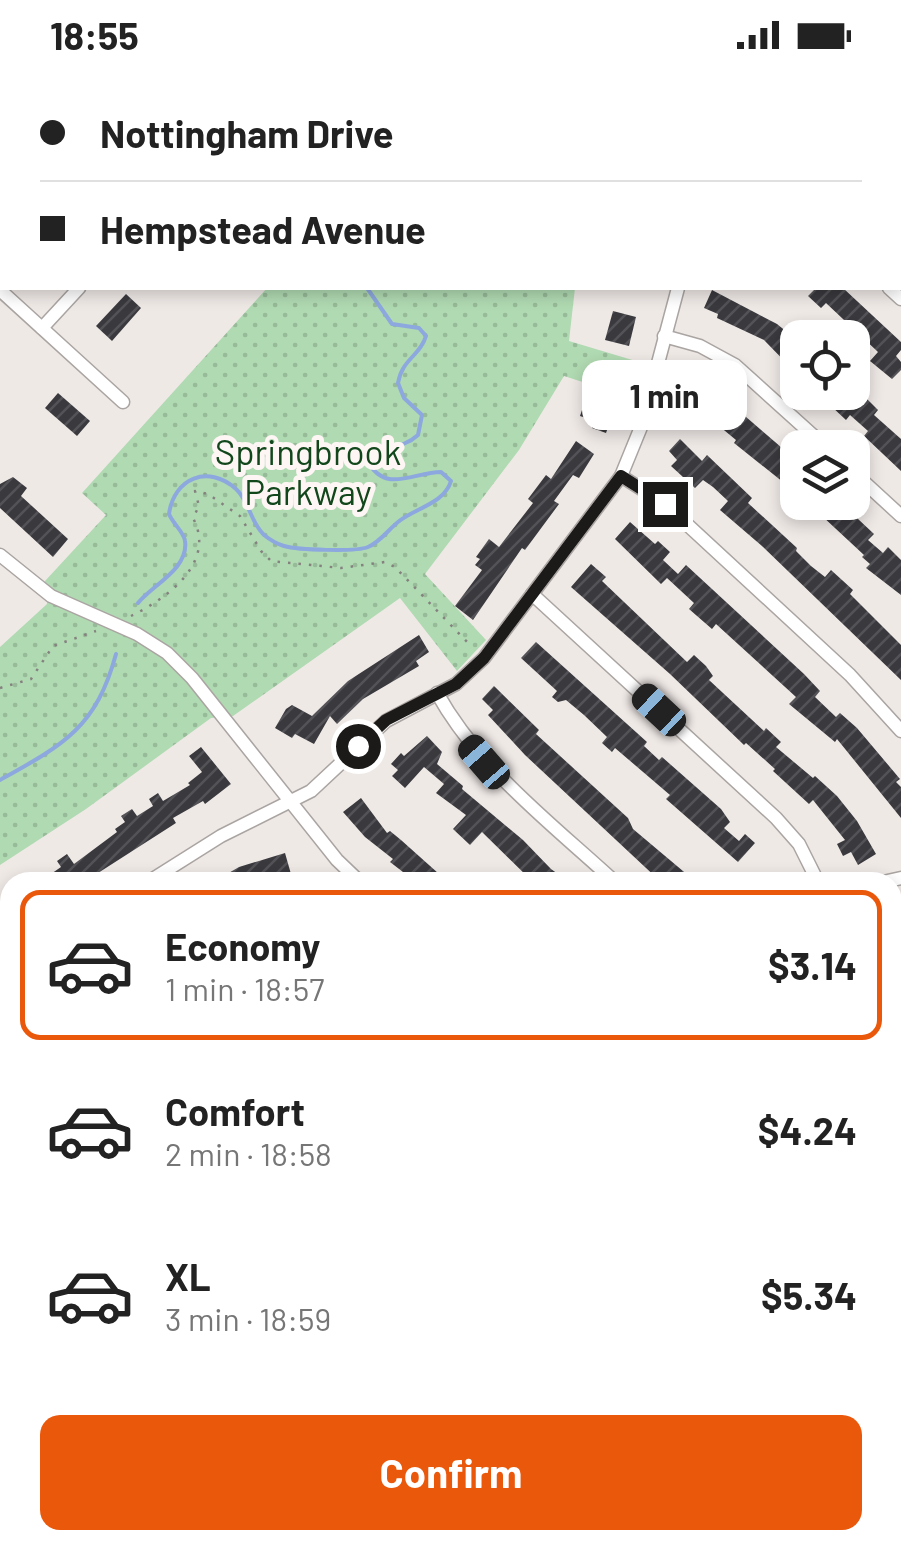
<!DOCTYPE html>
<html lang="en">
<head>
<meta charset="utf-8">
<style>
	:root { --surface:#fff; --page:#f2f2f2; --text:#222; --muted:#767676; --line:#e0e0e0; --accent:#ea580c }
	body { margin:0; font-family:Barlow,sans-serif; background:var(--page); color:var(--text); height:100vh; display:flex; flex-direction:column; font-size:38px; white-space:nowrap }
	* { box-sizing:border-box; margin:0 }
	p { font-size:32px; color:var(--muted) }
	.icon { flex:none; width:55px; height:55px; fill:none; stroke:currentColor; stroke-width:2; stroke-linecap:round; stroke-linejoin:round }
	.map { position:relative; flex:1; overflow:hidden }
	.side { position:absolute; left:0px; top:802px; width:902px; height:678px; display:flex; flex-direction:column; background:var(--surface); border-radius:30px 30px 0 0; box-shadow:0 5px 15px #0003 }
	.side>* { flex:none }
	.top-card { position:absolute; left:0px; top:0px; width:902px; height:220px; box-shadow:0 5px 15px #0003; display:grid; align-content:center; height:220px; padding:0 40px; background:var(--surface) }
	.fabs { position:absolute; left:780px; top:250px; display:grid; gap:20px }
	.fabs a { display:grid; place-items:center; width:90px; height:90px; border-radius:20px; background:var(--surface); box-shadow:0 5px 15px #0003; font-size:50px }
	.end { position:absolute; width:45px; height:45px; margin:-22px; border:12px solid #1c1a19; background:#fff; box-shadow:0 0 0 5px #fff }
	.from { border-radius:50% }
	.bubble { position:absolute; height:70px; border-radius:20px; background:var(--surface); box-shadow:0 5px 15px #0003; font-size:32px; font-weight:700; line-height:70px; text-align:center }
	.car { position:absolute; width:30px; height:60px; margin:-30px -15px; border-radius:12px; box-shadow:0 0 8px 2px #0007; background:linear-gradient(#222 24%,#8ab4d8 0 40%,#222 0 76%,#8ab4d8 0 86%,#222 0) }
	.top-card b { display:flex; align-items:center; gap:35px; height:95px; font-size:38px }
	.top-card b+b { border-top:2px solid var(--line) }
	.top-card i { width:25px; height:25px; background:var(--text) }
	ul { padding:18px 0 0; list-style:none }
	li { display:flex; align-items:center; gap:30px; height:150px; margin:0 20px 15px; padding:0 20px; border:5px solid transparent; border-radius:20px }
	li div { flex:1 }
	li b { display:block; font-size:38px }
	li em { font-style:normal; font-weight:700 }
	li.active { border-color:var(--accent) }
	li>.icon { width:90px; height:90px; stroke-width:1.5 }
	.action { display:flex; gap:20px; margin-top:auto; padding:20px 40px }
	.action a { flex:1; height:115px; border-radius:20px; background:var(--accent); color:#fff; font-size:40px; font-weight:700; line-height:115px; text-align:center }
	.status { display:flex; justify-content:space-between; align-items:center; height:70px; padding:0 50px; background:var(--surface); direction:ltr }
	.status svg { height:28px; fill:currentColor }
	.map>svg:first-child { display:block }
	.park { fill:url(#park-dots) }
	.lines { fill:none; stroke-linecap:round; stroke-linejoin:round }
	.stream { stroke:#8da8de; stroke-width:4 }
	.building { fill:url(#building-hatch) }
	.minor-casing { stroke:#aaa4a2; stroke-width:15 }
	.path { stroke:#85817f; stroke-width:2.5; stroke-dasharray:2.5 8; stroke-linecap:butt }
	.minor { stroke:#fff; stroke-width:12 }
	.route { stroke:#1c1a19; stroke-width:12 }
	.labels { text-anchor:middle; stroke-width:10; stroke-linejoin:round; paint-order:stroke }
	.park-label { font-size:35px; fill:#12471b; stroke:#fdf6f4 }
</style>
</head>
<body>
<div class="status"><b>18:55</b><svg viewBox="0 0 49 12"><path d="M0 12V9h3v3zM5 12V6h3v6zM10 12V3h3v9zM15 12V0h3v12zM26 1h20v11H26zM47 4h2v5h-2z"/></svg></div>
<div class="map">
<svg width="901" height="1479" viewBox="0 0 901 1479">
	<defs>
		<pattern id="park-dots" width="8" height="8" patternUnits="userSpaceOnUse" patternTransform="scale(2.5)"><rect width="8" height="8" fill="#b0dab2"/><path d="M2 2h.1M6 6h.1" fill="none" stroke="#97ba98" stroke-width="1.8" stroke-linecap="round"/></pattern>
		<pattern id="building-hatch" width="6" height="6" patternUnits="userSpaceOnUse" patternTransform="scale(2.5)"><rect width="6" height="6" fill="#39393e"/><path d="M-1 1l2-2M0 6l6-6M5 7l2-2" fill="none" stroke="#535357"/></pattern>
	</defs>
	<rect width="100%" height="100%" fill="#efe9e6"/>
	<path class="park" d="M267,218H575L569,271L649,295L641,331L564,306L519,380L425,504L486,570L457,601L400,528L233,646L211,648L86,739L0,795V577L47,534L45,511L106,445L82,423Z"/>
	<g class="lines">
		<g class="stream">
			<path d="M472,2L474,0"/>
			<path d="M138,533C152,515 189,499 185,471C184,462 173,454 169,444C174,408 208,394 236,419C250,432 250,452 264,465C269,469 277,474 284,476C298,480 356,482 368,477C380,472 388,460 398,452C415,438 444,434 451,411L441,402C413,402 385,425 367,390L369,384C387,375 403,379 418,365L422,345L404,328L398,313C402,289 420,286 426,266L419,258L392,254L367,218"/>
			<path d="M0,710C63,675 96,658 116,584"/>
		</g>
	</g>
	<g class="building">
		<path d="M816,218H843L901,272V280L896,286L901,292V300L892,309L870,291L878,282L826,233L821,238L808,226Z"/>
		<path d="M712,220L777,254L798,271V305L764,270L717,248L718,244L704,238Z"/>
		<path d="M126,224L141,238L112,271L96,256Z"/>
		<path d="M613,241L636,247L629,276L605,270Z"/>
		<path d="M693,309L719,323L714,332L733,346L738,340L789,384L798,395V424L734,373L736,370L713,351L717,346L682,329Z"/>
		<path d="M588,322L605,329L602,342L612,346L606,363L592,358L594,351L580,346Z"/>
		<path d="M816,322H860L878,340L874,345L901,369V401L864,366L868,361L850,345L846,350Z"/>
		<path d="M58,323L90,351L77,366L45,338Z"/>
		<path d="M680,369L702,391L707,385L752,428L748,433L797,478L796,481L811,496L825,507L831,500L853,520L850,524L901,575V610L762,476L720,440L728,431L713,417L703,410L695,418L671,396L677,390L669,381Z"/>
		<path d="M576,371L594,384L579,408L573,405L554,431L559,434L525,480L522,478L473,550L455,536L482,500L475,495L480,489L476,487L489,469L499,477L533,433L528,429L546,405L551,409Z"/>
		<path d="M13,407L27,418L21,426L68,469L53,487L0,438V414Z"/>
		<path d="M807,432H840L874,464L868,470L883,483L888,477L901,490V525L866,498L870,494L862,487L864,485Z"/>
		<path d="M630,452L655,474L658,471L670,482L663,490L678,504L686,495L804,604L820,621L815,627L836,647L840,643L857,658L900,709L896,712L901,717V748L837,669L835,672L789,634L796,627L716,554L712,559L689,539L694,533L667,508L661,514L615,469Z"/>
		<path d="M591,494L606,507L602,511L687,592L694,585L706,596L713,606L709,610L764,661L766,658L781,672L776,677L813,708L815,706L837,726L857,751L876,784L858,795L851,782L843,786L837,774L845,770L813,730L809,734L773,701L775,699L746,673L744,675L670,604L571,517Z"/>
		<path d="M419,565L429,582L416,591L419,596L363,629L337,654L330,646L314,674L295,664L292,668L275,658L286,639L292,635L312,646L348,611Z"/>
		<path d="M536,572L647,672L644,676L659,690L662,687L721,739L730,752L724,758L739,771L745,764L755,773L738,792L666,729L670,725L615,678L612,682L602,673L607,667L584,645L566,630L558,632L552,627L557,621L521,588Z"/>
		<path d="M494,616L539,660L536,664L628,748L633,759L696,812H661L525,685L488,645L493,640L482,629Z"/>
		<path d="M427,666L442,682L437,694L463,716L462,719L523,770L551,799L569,812H533L482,762L470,775L453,759L466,745L436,723L444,714L424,697L405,718L392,706L398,700L391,694L401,683L404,686Z"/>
		<path d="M201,677L231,714L205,734L203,731L173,748L176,753L84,812H39L61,797L57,791L67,784L74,794L117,762L115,759L125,752L121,746L132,739L137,746L153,736L149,729L158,723L163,731L190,715L188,713L202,702L189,686Z"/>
		<path d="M361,728L387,763L390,761L401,770L448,812H416L390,792L393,789L365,767L343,742Z"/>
		<path d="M285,783L291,804L261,812H232L227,804L239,797Z"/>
	</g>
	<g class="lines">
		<defs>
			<g id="minor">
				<path d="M807,0L809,2"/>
				<path d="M277,2L279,0"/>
				<path d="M900,86L901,87"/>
				<path d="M889,218L901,229"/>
				<path d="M0,220L123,332"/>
				<path d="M42,258L79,218"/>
				<path d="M664,266L700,276L735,295L827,378"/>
				<path d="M852,401L901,446"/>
				<path d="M621,406L665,434L850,605L901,661"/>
				<path d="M0,485L51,526L137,564L167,583L192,608L337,790L360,812"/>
				<path d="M532,524L776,748L799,774L818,812"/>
				<path d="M437,623C480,700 551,753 615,812"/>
				<path d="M148,812L221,766L311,721L386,651L456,614L484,588L621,406L641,357L678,218"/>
				<path d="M883,812L901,808"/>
				<path d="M0,920L10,913"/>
				<path d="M892,978L901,975"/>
				<path d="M892,1045L901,1056"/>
				<path d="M0,1092L10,1099"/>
				<path d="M892,1315L901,1323"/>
				<path d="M0,1389L10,1398"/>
				<path d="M90,1470L100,1479"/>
				<path d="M399,1470L411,1479"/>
				<path d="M757,1470L769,1479"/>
				<path d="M331,1479L335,1470"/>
				<path d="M530,1479L542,1470"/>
			</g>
		</defs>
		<use href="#minor" class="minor-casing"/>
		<g class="path">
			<path d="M131,546C166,529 217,493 193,448L199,436L195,421L208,424L240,446L261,481L271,491L341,498L385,492L395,497L470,575"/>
			<path d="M0,618L31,609L53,576L96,561"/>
		</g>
		<use href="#minor" class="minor"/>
	</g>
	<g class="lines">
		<path class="route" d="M358,676L386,650L456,614L484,588L621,406L665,434"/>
	</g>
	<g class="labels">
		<g class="park-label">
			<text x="308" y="395">Springbrook<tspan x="308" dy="40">Parkway</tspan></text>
		</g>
	</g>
</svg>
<div class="fabs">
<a><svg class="icon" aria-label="locate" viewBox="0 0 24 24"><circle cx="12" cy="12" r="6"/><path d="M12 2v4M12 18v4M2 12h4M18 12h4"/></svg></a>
<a><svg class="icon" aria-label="layers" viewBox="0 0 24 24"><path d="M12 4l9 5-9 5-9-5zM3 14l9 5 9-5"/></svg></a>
</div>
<i class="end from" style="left:358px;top:676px"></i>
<i class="end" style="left:665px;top:434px"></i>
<div class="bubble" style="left:582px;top:290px;width:165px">1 min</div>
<i class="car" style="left:659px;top:640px;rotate:313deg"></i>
<i class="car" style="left:484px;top:692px;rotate:319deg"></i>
<div class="top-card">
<b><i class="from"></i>Nottingham Drive</b>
<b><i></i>Hempstead Avenue</b>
</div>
<section class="side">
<ul>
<li class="active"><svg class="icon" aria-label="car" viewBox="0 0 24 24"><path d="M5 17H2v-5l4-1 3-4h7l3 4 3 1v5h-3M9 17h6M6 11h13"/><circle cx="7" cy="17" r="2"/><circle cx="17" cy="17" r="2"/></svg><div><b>Economy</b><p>1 min · 18:57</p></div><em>$3.14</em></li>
<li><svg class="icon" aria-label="car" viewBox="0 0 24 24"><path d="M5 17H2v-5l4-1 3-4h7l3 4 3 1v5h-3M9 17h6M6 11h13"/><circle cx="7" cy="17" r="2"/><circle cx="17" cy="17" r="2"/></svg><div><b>Comfort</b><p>2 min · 18:58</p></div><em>$4.24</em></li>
<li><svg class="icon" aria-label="car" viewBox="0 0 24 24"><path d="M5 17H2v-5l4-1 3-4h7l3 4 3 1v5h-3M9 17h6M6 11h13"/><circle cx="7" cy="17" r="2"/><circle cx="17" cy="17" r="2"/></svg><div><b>XL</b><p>3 min · 18:59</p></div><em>$5.34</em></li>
</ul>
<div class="action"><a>Confirm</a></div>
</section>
</div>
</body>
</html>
